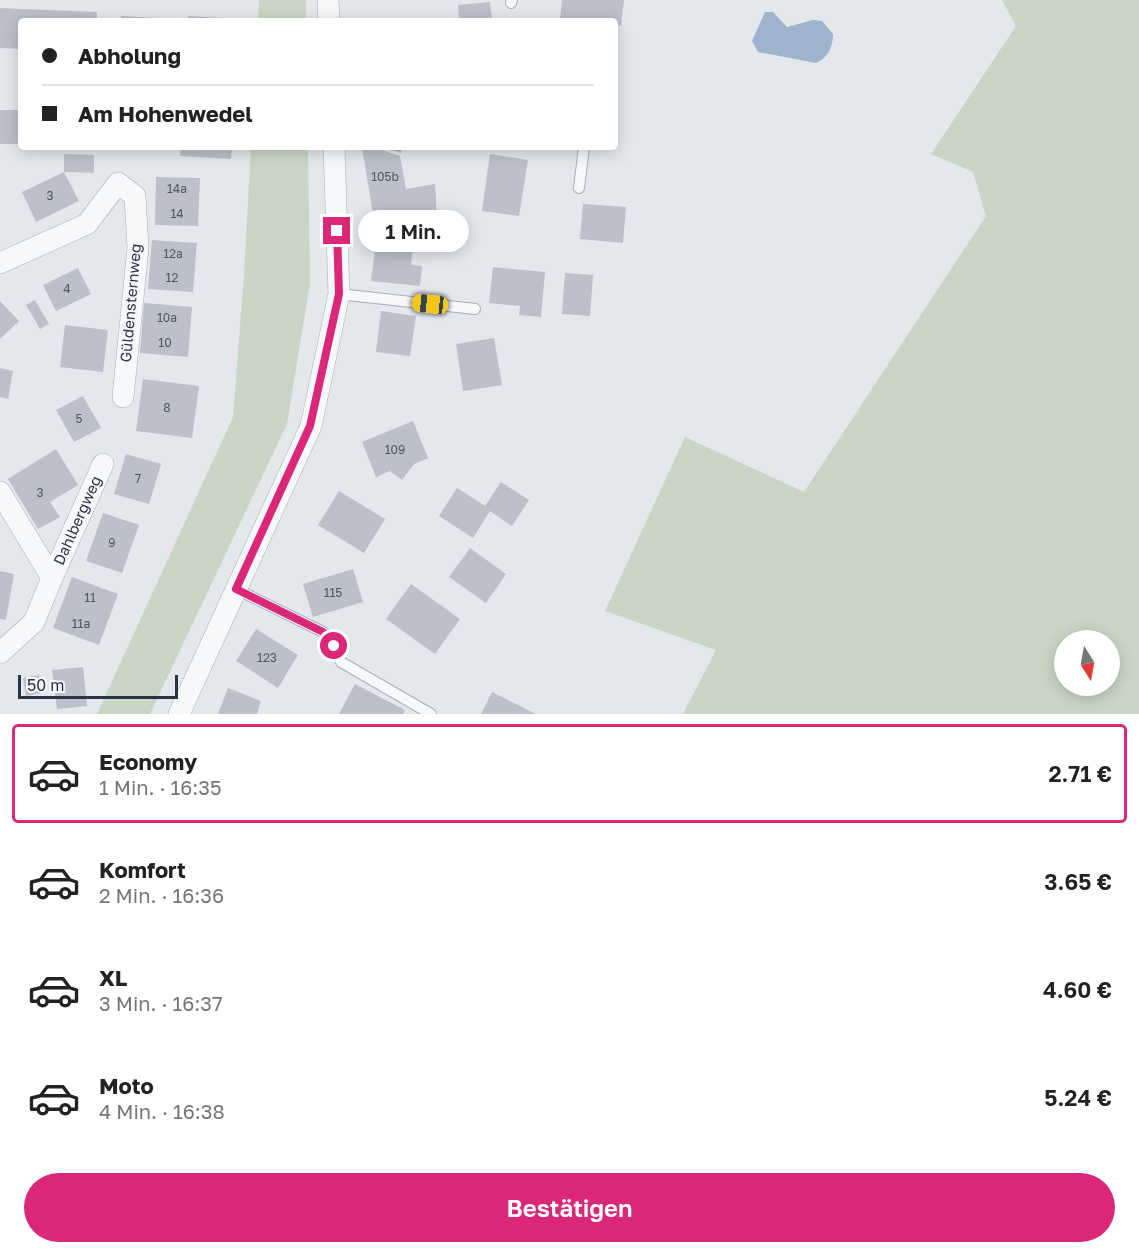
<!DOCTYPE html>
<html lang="de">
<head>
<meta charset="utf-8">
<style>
	:root { --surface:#fff; --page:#f2f2f2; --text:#222; --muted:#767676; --line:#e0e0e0; --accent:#db2777 }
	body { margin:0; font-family:"Golos Text",sans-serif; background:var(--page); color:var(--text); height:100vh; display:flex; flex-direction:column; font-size:22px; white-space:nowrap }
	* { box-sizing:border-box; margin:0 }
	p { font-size:20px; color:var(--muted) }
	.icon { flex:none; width:33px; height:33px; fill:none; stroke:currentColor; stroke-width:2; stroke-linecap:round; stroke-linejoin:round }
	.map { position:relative; height:714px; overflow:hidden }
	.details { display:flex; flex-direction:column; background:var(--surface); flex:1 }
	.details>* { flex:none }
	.top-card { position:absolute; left:18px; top:18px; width:600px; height:132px; border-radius:6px; box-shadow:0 3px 15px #0003; display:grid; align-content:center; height:132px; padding:0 24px; background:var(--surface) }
	.needle { width:39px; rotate:169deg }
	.fabs { position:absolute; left:1054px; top:630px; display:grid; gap:12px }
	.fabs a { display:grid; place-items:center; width:66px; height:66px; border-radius:50%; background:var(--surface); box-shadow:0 3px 15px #0003; font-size:30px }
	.scale { position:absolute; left:18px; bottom:15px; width:160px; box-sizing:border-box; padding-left:6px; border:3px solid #2b3445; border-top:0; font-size:16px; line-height:21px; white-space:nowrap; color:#2b3445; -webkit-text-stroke:4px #f4f6f9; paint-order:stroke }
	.end { position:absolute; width:27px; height:27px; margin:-14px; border:8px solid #db2777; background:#fff; box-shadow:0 0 0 3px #fff }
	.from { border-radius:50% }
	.bubble { position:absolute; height:42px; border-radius:21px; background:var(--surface); box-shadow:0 3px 15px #0003; font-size:20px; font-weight:600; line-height:42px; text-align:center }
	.car { position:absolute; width:18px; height:36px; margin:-18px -9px; border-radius:8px; box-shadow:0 0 4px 2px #0007; background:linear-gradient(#f5c518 24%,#345 0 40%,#f5c518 0 76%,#345 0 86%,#f5c518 0) }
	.top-card b { display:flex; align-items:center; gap:21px; height:57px; font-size:22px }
	.top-card b+b { border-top:2px solid var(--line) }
	.top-card i { width:15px; height:15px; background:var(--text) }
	ul { padding:10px 0 0; list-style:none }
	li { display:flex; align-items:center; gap:18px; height:99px; margin:0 12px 9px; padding:0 12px; border:3px solid transparent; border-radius:6px }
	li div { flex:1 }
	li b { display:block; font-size:22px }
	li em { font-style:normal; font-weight:600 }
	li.active { border-color:var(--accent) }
	li>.icon { width:54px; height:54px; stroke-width:1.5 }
	.primary-button { display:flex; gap:12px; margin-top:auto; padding:12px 24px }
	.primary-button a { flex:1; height:69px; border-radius:36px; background:var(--accent); color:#fff; font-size:24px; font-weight:600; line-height:69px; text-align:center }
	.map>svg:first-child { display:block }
	.green { fill:#c9d6c5; fill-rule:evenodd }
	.water { fill:#9fb4cc }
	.building { fill:#bbc0ca }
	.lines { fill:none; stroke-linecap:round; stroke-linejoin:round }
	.service-casing { stroke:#a9aeb7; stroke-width:12 }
	.minor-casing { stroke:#a9aeb7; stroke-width:22 }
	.service { stroke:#f7f8fa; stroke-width:10 }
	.minor { stroke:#f7f8fa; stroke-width:21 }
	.route { stroke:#db2777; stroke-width:8 }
	.labels { text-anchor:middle; stroke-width:4.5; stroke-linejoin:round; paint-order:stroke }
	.number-label { font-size:12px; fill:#4f5766 }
	.street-label { font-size:15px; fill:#2b3445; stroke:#f4f6f9 }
</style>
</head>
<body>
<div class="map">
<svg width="1139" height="714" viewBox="0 0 1139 714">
	<rect width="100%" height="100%" fill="#e4e7ec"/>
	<g class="green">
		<path d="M259,0H306V21H258Z"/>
		<path d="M1002,0H1139V714H683L716,650L605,611L685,437L804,492L986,216L973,172L931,154L1016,26ZM1110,640V686H1065V640Z"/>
		<path d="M251,147H308L310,283L287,424L150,714H97L233,417L244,275Z"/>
	</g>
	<path class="water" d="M765,12H773L787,27L813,20L822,21L833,34C833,47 828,58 816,63L758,52L752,41Z"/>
	<g class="building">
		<path d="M562,0H624L621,26L615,25V21L560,19Z"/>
		<path d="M490,2L492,21H459L458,5Z"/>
		<path d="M0,8L97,12V21H21V49L0,48Z"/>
		<path d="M121,16L176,19V21H121Z"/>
		<path d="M188,16L242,19V21H188Z"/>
		<rect x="0" y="110" width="21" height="34"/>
		<path d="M181,147H232L231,159L180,156Z"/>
		<path d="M362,147H373L400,156L406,189L435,184L437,218L374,220Z"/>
		<path d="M380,147H403L401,153Z"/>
		<path d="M64,154L94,155V173L64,172Z"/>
		<path d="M490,154L528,160L519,216L482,211Z"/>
		<path d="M64,172L79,201L36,222L22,192Z"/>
		<path d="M156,177L200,178L198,226L155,225Z"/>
		<path d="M583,204L626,207L623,243L580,239Z"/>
		<path d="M377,234L414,239L411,265L422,266L420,286L371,281Z"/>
		<path d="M152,240L197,243L193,292L148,289Z"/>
		<path d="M493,267L545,272L541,317L519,315L520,306L489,303Z"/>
		<path d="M78,268L91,294L56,311L43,285Z"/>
		<path d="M565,273L593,275L590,316L562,314Z"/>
		<path d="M35,300L49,324L40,329L26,305Z"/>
		<path d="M0,301L19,321L0,339Z"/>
		<path d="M144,303L192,307L188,357L140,353Z"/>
		<path d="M381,311L416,316L410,356L376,352Z"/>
		<path d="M65,325L108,330L103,372L60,367Z"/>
		<path d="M494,338L502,385L463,391L456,344Z"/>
		<path d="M0,368L13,371L8,399L0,397Z"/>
		<path d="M143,379L199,386L192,438L136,431Z"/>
		<path d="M83,396L101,428L74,442L56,410Z"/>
		<path d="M413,421L428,458L414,464L402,480L390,471L376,477L362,442Z"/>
		<path d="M56,449L78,485L50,502L60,517L38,529L8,479Z"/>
		<path d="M126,454L161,464L149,504L114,494Z"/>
		<path d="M501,482L529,500L512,526L490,511L473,538L439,516L457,488L485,506Z"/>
		<path d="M339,491L385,519L364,553L318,525Z"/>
		<path d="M103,513L139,525L122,573L86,561Z"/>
		<path d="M470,548L506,574L486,603L449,577Z"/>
		<path d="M353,569L363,602L313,617L303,584Z"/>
		<path d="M0,571L14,574L6,620L0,619Z"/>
		<path d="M72,577L118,594L99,645L53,628Z"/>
		<path d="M411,584L460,619L435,654L386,619Z"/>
		<path d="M256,629L298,655L278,688L236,661Z"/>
		<path d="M83,667L87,706L57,709L52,670Z"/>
		<path d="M39,675L41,693L26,696L23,678Z"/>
		<path d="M355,684L405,710L403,714H339Z"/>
		<path d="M228,688L261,701L257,714H218Z"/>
		<path d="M492,692L536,714H481Z"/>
	</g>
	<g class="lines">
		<defs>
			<g id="service">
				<path d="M511,3L512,0"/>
				<path d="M579,188L584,147"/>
				<path d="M339,294L475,309"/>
				<path d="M236,589L323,632L332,641L341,662L431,714"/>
			</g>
			<g id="minor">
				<path d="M328,0L329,21"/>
				<path d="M0,263L87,224L118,183L135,196L138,248L123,397"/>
				<path d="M0,492L52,578L34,622L0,653"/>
				<path id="s1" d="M52,578L103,464"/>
				<path d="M179,714L311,426L339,294L334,147"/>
			</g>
		</defs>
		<use href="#service" class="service-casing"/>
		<use href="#minor" class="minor-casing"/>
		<use href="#service" class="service"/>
		<use href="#minor" class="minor"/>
	</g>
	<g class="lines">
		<path class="route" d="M334,646L332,641L323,632L236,589L310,426L339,294L337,231"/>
	</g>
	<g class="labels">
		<g class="number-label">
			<text x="385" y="181">105b</text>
			<text x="177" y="193">14a</text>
			<text x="50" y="200">3</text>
			<text x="177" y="218">14</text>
			<text x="173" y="258">12a</text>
			<text x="172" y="282">12</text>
			<text x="67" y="293">4</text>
			<text x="167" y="322">10a</text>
			<text x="165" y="347">10</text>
			<text x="167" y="412">8</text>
			<text x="79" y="423">5</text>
			<text x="395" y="454">109</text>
			<text x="138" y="483">7</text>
			<text x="40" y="497">3</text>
			<text x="112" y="547">9</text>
			<text x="333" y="597">115</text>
			<text x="90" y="602">11</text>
			<text x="81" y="628">11a</text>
			<text x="267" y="662">123</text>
		</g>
		<g class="street-label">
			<text transform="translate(131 303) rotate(-85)" y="5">Güldensternweg</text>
			<text dy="5" stroke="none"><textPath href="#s1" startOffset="63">Dahlbergweg</textPath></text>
		</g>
	</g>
</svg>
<div class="fabs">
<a><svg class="needle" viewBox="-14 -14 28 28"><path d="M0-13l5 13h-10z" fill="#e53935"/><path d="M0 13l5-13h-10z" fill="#767676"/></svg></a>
</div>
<div class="scale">50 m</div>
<i class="end from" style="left:334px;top:646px"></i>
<i class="end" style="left:337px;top:231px"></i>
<div class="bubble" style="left:358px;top:210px;width:111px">1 Min.</div>
<i class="car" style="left:430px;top:304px;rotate:276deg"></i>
<div class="top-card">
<b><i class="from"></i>Abholung</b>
<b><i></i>Am Hohenwedel</b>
</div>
</div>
<section class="details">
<ul>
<li class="active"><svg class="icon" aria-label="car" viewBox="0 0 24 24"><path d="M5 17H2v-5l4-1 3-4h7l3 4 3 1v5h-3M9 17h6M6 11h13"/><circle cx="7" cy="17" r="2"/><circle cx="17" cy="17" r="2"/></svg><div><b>Economy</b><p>1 Min. · 16:35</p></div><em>2.71 €</em></li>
<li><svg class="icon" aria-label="car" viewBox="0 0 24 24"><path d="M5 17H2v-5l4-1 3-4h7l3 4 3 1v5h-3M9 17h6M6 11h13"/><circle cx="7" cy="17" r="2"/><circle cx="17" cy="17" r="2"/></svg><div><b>Komfort</b><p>2 Min. · 16:36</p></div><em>3.65 €</em></li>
<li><svg class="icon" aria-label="car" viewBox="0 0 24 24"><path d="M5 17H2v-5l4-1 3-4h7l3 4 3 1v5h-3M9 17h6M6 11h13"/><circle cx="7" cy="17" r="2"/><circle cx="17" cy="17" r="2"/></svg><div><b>XL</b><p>3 Min. · 16:37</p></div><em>4.60 €</em></li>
<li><svg class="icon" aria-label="car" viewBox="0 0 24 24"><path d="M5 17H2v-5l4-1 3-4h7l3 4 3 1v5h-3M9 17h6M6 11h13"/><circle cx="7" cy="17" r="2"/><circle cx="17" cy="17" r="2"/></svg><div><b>Moto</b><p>4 Min. · 16:38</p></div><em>5.24 €</em></li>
</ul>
<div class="primary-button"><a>Bestätigen</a></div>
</section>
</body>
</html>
